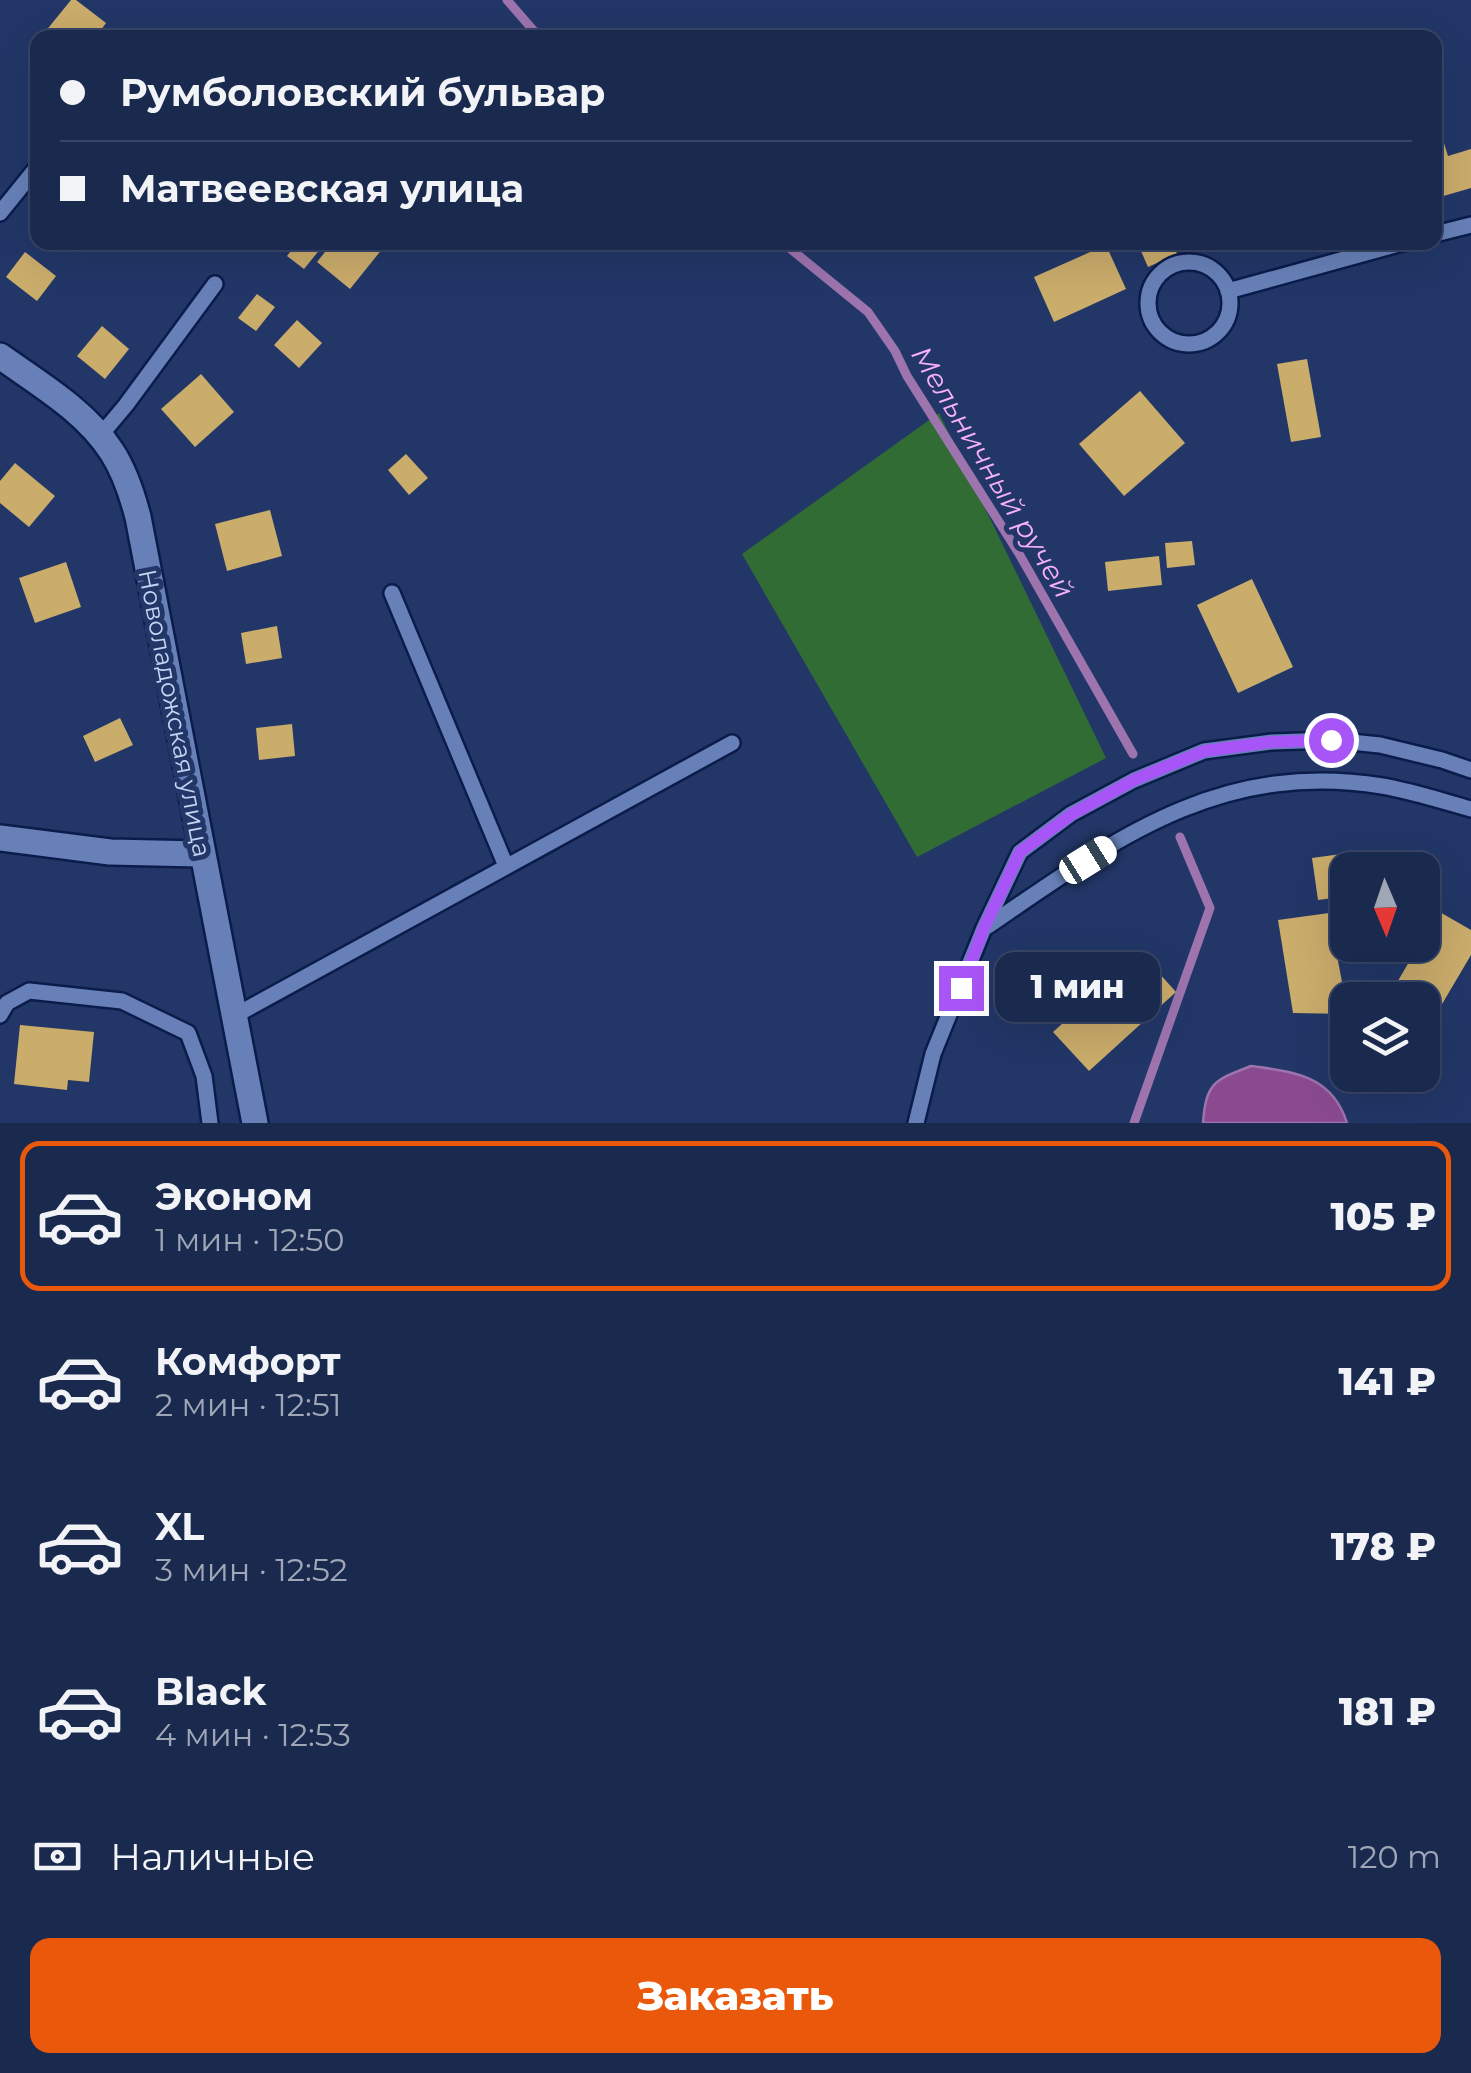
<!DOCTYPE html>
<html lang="ru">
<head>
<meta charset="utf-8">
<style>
	:root { --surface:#1a294e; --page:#233155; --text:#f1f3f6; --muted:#9fa6b6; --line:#384566; --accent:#ea580c }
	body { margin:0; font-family:Montserrat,sans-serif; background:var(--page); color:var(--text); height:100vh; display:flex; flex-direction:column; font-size:38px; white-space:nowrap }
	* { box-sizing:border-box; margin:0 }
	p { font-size:32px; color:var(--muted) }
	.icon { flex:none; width:55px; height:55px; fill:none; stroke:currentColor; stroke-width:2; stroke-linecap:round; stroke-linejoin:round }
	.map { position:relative; height:1123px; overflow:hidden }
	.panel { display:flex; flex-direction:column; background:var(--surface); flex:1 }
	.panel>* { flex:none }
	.guide { position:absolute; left:30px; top:30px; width:1412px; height:220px; border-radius:20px; box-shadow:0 10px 40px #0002,0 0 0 2px var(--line); display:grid; align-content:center; height:220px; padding:0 30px; background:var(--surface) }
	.needle { width:65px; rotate:178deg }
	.fabs { position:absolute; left:1330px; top:852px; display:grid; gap:20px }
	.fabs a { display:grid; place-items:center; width:110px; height:110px; border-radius:20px; background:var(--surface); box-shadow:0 10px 40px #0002,0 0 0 2px var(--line); font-size:50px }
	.end { position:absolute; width:45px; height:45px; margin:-22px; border:12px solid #a855f7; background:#fff; box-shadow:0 0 0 5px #fff }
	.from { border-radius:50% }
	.bubble { position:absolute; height:70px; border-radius:20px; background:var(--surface); box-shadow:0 10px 40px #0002,0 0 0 2px var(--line); font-size:32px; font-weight:800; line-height:70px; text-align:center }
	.car { position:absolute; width:30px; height:60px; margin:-30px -15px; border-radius:12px; box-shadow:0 0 8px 2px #0007; background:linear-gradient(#fff 24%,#345 0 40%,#fff 0 76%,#345 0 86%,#fff 0) }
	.guide b { display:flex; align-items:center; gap:35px; height:95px; font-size:38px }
	.guide b+b { border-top:2px solid var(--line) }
	.guide i { width:25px; height:25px; background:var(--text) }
	ul { padding:18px 0 0; list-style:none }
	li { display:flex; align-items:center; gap:30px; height:150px; margin:0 20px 15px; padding:0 10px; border:5px solid transparent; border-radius:20px }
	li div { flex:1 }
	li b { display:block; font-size:38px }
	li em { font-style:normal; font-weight:800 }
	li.current { border-color:var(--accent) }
	li>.icon { width:90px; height:90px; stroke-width:1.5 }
	.pay { display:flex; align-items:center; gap:25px; height:110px; padding:0 30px; font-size:38px }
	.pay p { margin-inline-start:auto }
	.button { display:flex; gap:20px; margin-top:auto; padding:20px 30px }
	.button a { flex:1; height:115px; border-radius:20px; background:var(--accent); color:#fff; font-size:40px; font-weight:800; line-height:115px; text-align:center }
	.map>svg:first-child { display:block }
	.green { fill:#326c35 }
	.water { fill:#8b4a90; stroke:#9d74ae; stroke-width:2.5 }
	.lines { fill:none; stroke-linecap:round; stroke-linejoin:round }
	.stream { stroke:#9d74ae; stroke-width:9 }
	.building { fill:#caac6b }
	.lane-casing { stroke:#0b1c4b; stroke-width:20 }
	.street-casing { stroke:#0b1c4b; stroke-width:30 }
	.secondary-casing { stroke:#0b1c4b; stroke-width:30 }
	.lane { stroke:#6781b8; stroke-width:15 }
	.street { stroke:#6781b8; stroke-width:25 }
	.secondary { stroke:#6781b8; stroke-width:25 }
	.route { stroke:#a855f7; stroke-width:12 }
	.labels { text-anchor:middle; stroke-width:10; stroke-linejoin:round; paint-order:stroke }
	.street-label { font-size:25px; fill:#c6d5f3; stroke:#223768 }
	.water-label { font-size:28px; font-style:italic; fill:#f6b0fa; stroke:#223768 }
</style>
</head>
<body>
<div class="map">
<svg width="1471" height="1123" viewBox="0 0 1471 1123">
	<rect width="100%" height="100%" fill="#223768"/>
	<path class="green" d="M939,413L1106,758L917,857L742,554Z"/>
	<path class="water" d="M1251,1066C1294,1072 1332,1075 1347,1123H1203C1206,1082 1215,1080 1251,1066Z"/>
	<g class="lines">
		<g class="stream">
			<path d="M507,0L540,38"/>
			<path d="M782,242L868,312L895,351L907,376L1018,552L1133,754"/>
			<path d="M1134,1123L1210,908L1180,837"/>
		</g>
	</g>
	<g class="building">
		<path d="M71,0H76L106,23L95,38H52L45,32Z"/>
		<path d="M1435,115L1448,156L1471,149V188L1440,197L1435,180Z"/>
		<path d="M298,242H326L304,269L287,256Z"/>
		<path d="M333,242H376L383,248L350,289L317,262Z"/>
		<path d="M1137,242H1172L1177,254L1148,267Z"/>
		<path d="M1106,245L1126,289L1054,322L1034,277Z"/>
		<path d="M25,252L56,276L37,301L6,277Z"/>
		<path d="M257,294L275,307L256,331L238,318Z"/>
		<path d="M297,320L322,343L299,368L274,345Z"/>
		<path d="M102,326L129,349L105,379L77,356Z"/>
		<path d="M1307,359L1321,437L1291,442L1277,364Z"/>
		<path d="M201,374L234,412L195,447L161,409Z"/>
		<path d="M1140,391L1185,443L1124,496L1079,444Z"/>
		<path d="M406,454L428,478L409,495L388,470Z"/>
		<path d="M15,463L55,496L29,527L0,503V481Z"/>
		<path d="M270,510L282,556L227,571L215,524Z"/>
		<path d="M1192,541L1195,565L1167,568L1165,543Z"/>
		<path d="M1159,556L1162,585L1108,591L1105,562Z"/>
		<path d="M66,562L81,607L35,623L19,578Z"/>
		<path d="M1252,579L1293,667L1238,693L1197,605Z"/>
		<path d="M277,626L282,658L246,664L241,633Z"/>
		<path d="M120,718L133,745L95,762L83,736Z"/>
		<path d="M292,724L295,756L259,760L256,728Z"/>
		<path d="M1363,851L1365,870H1348V896L1318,900L1312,858Z"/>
		<path d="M1438,911L1471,930V955L1435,1016L1422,1009V1000H1408L1392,991L1419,945H1422V938Z"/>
		<path d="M1329,913L1348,1014L1293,1013L1278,920Z"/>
		<path d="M1141,953L1176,992L1089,1071L1053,1032Z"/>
		<path d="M20,1025L94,1032L89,1082L68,1080L67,1090L14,1084Z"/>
	</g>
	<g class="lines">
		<defs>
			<g id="lane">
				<path d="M0,213L38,166"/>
				<path d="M1435,234L1471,225"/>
				<circle cx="1189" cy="303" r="41"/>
				<path d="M1228,291L1406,242"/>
				<path d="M100,436L126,405L215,284"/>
				<path d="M392,593L506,866"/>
				<path d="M988,926C1114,840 1219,760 1382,786C1412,791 1442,801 1471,809"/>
				<path d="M0,1015L7,1003L29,991L122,1001L188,1033L204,1076L210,1123"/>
				<path d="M234,1016L732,743"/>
				<path d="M916,1123L933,1054L984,928L1020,852L1071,814L1134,780L1204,751L1272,742L1331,740L1380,745L1442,760L1471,770"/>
			</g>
			<path id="street" d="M0,838L110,852L201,854"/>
			<path id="secondary" d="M0,356C39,384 86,411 112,452C125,472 132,494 138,517L255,1123"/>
		</defs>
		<use href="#lane" class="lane-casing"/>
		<use href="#street" class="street-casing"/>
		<use href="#secondary" class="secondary-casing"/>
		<use href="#lane" class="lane"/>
		<use href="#street" class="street"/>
		<use href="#secondary" class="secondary"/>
	</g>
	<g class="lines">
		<path class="route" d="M961,988L984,928L1020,852L1072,814L1134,780L1204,751L1272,742L1331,740"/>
	</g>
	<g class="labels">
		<g class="street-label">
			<text transform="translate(175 713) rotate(79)" y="9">Новоладожская улица</text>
		</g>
		<g class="water-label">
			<text transform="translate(993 472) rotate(59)" y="10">Мельничный ручей</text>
		</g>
	</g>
</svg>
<div class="fabs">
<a><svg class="needle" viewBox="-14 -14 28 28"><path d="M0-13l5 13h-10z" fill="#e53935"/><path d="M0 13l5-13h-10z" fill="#9fa6b6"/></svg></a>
<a><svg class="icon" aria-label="layers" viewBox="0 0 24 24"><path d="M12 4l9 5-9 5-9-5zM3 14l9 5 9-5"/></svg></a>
</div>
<i class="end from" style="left:1331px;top:740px"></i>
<i class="end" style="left:961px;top:988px"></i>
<div class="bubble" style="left:995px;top:952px;width:165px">1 мин</div>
<i class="car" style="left:1088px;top:860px;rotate:58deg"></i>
<div class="guide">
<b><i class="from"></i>Румболовский бульвар</b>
<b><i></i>Матвеевская улица</b>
</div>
</div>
<section class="panel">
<ul>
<li class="current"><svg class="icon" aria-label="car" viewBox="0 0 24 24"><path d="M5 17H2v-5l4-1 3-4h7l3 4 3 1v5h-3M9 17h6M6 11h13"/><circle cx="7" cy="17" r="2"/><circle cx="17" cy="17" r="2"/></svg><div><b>Эконом</b><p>1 мин · 12:50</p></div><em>105 ₽</em></li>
<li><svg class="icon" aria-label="car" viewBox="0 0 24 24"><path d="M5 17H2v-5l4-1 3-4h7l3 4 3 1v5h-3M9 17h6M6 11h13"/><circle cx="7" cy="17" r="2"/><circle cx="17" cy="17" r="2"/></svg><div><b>Комфорт</b><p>2 мин · 12:51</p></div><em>141 ₽</em></li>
<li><svg class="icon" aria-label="car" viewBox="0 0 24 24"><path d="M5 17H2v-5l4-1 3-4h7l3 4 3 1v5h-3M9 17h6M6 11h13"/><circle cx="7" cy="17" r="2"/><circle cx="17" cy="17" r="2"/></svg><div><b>XL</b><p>3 мин · 12:52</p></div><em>178 ₽</em></li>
<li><svg class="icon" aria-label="car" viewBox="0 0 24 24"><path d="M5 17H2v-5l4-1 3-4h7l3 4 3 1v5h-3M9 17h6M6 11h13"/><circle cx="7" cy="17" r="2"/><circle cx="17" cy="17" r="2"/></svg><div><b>Black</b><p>4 мин · 12:53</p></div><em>181 ₽</em></li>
</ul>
<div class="pay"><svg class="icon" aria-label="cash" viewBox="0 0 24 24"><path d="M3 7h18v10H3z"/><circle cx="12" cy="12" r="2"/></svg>Наличные<p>120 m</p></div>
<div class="button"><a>Заказать</a></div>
</section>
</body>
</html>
